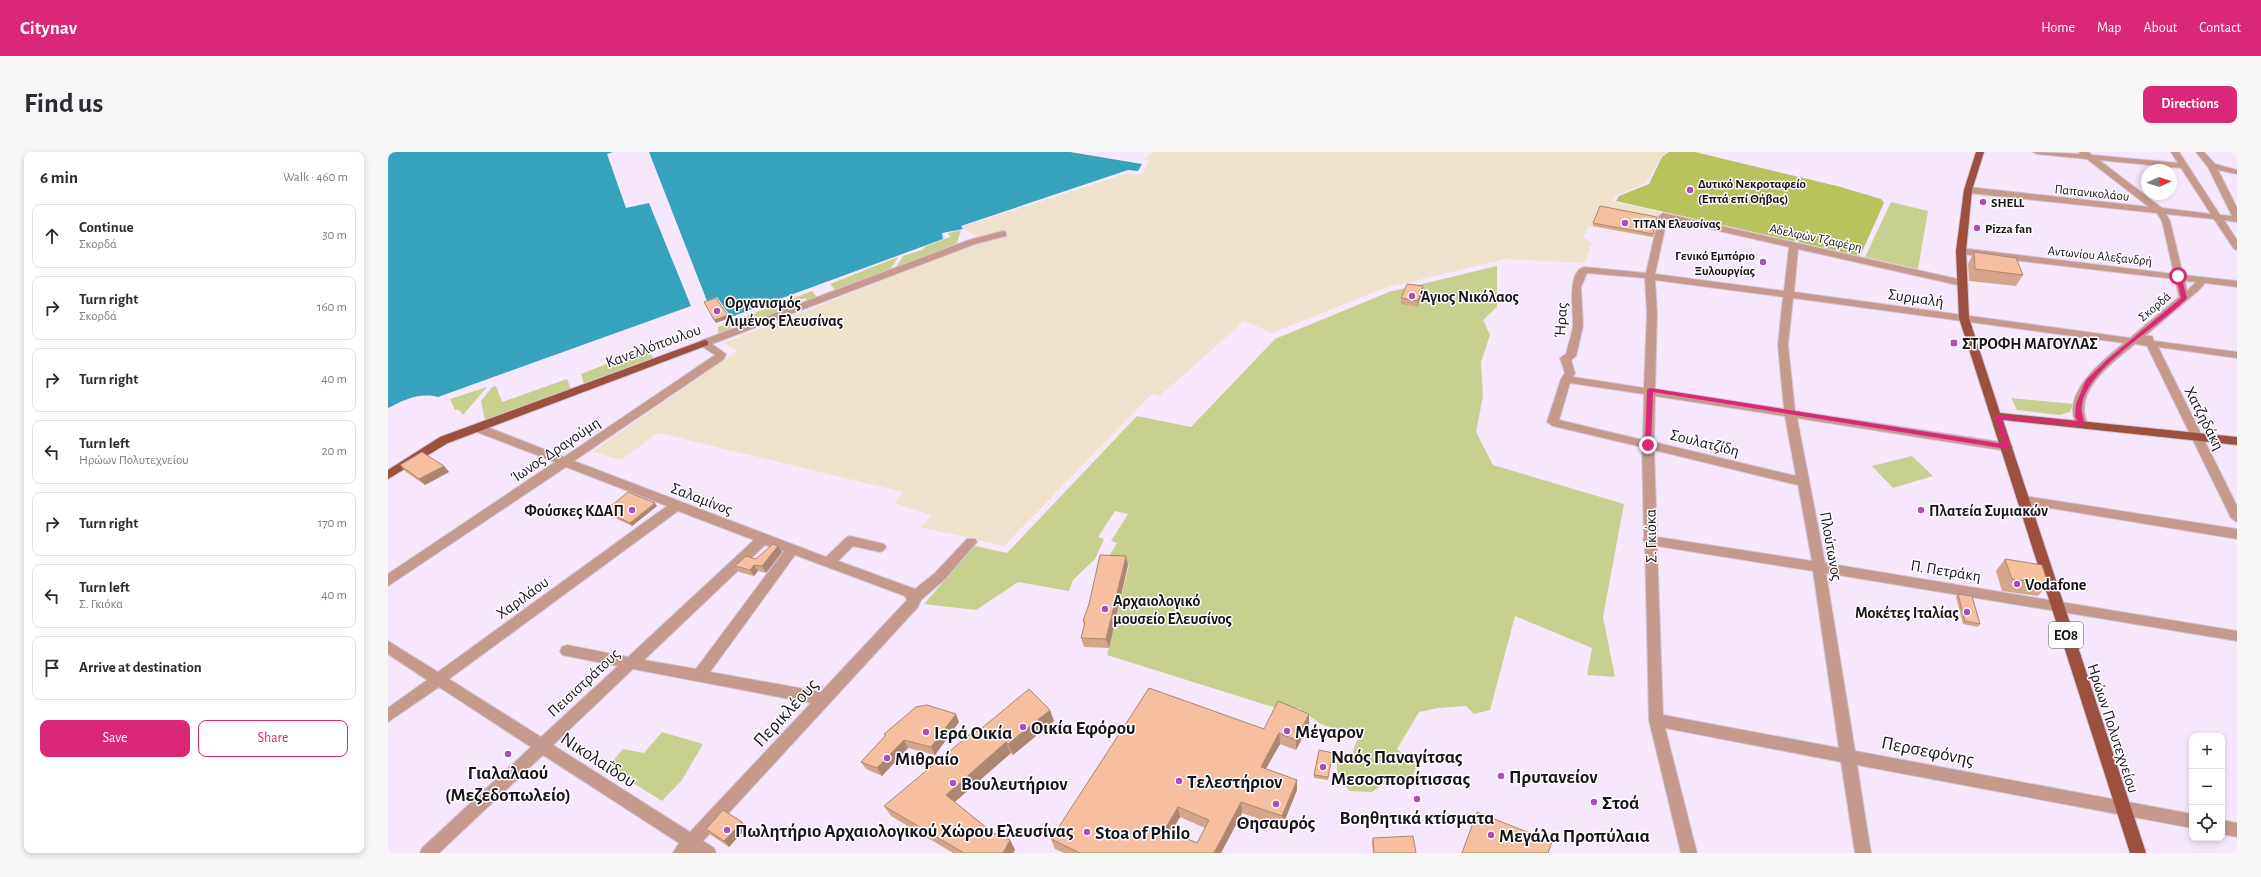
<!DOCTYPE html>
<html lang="en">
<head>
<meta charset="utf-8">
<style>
  :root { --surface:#fff; --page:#f7f7f7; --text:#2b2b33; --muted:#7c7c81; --line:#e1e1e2; --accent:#db2777 }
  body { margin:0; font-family:"Alegreya Sans",sans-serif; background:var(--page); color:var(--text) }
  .controls { position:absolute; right:12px; bottom:12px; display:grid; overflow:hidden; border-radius:8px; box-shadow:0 2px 6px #0003 }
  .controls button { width:36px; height:36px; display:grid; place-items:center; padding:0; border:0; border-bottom:1px solid var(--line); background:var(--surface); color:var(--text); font:20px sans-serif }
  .compass { position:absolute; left:1753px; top:12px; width:36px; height:36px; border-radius:50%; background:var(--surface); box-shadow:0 2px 6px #0003; rotate:87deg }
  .stop { position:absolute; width:12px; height:12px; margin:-9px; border:3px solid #db2777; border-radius:50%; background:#fff }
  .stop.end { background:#db2777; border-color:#fff; box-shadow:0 1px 4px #0008 }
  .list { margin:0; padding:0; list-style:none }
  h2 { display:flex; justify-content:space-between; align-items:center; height:52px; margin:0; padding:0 16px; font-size:17px }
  h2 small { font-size:13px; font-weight:400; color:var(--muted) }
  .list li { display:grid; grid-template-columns:26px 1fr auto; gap:12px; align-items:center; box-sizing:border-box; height:64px; margin:0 8px 8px; padding:0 8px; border:1px solid var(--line); border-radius:8px }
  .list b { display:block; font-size:15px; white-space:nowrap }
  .list p { margin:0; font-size:13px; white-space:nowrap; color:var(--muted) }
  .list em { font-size:13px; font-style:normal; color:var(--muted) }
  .actions { display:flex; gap:8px; padding:12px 16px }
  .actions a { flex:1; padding:9px 0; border:1px solid var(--accent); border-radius:8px; text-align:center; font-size:14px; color:var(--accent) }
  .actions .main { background:var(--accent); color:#fff }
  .icon { flex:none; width:22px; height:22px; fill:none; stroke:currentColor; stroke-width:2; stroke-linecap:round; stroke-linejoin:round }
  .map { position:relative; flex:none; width:1849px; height:701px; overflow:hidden; border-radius:8px }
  header { display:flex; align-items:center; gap:24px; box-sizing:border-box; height:56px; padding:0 20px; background:var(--accent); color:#fff }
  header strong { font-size:19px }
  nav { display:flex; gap:22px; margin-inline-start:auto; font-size:14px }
  .intro { display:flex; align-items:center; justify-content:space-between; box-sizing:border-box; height:96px; padding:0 24px }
  h1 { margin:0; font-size:28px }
  .button { padding:10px 18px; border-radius:8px; background:var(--accent); color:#fff; font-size:14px; font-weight:700 }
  main { display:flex; gap:24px; padding:0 24px }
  aside { flex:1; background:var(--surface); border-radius:8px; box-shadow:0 2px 6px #0003 }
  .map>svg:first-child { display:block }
  .industrial { fill:#eee2cd }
  .green { fill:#c7d08f }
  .forest { fill:#b8c35e }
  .water { fill:#37a2bb }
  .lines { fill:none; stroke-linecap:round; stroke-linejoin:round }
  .minor-casing { stroke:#d3c5d9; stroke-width:2 }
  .major-casing { stroke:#d3c5d9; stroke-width:2 }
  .minor { fill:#c6998d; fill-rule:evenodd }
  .major { fill:#9d503d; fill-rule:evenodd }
  .wall { fill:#d4a58a; fill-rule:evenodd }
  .shaded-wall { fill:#ac8670 }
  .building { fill:#f6c0a0; stroke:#ac8670; fill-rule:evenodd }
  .route { fill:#db2777 }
  .poi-dot { fill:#ae4db6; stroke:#fff; stroke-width:1.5 }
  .labels { text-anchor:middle; stroke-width:3; stroke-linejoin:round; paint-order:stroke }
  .far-poi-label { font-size:13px; font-weight:bold; fill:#18131a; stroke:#fff; text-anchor:start }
  .far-street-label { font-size:13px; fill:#18131a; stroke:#fff }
  .shield { fill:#fff; stroke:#5d5a5f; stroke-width:1 }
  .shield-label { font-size:15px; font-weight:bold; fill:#18131a }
  .poi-label { font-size:16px; font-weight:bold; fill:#18131a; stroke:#fff; text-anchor:start }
  .street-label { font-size:16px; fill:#18131a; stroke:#fff }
  .near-street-label { font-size:19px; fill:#18131a; stroke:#fff }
  .near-poi-label { font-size:19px; font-weight:bold; fill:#18131a; stroke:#fff; text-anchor:start }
</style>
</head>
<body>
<header>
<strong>Citynav</strong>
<nav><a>Home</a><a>Map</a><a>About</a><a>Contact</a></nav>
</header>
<div class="intro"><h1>Find us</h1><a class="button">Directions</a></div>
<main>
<aside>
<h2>6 min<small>Walk · 460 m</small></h2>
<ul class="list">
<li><svg class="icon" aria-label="ahead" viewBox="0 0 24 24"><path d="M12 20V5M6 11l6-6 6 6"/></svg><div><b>Continue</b><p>Σκορδά</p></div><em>30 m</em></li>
<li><svg class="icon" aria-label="right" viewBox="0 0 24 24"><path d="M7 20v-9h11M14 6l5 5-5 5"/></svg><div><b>Turn right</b><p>Σκορδά</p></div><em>160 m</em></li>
<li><svg class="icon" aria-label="right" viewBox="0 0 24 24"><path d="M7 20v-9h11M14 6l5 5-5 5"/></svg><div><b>Turn right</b></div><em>40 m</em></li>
<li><svg class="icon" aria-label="left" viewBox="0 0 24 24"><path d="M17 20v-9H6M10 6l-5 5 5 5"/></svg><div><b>Turn left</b><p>Ηρώων Πολυτεχνείου</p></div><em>20 m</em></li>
<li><svg class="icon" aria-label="right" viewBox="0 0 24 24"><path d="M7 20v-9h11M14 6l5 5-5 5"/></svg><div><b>Turn right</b></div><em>170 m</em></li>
<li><svg class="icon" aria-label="left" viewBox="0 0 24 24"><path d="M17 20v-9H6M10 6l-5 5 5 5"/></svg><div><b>Turn left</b><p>Σ. Γκιόκα</p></div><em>40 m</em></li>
<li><svg class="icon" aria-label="arrive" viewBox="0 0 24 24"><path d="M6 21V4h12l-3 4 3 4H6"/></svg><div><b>Arrive at destination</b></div></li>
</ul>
<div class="actions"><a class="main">Save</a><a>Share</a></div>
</aside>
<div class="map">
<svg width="1849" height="701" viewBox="0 0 1849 701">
  <rect width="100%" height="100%" fill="#f7e7fd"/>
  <polygon class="industrial" points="765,0 1280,0 1273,5 1258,31 1229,43 1224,49 1272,60 1266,86 1200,74 1195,85 1204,91 1197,111 1117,107 997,136 884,181 856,169 772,244 764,242 616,394 532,375 544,363 506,351 515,340 270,281 233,308 204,300 349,199 336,191 595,89 574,75 737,22 753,23 761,9 755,8"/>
  <g class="green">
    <polygon points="1503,50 1540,59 1530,117 1477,105"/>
    <polygon points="573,78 569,91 564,95 507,117 515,104 534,98 538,94 562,85 560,81"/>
    <polygon points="510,105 502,118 448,139 442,132"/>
    <polygon points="1109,114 1109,155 1095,168 1102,183 1093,210 1095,244 1088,280 1105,313 1236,352 1215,465 1227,525 1199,523 1204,496 1127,464 1102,558 1086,562 1078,554 1050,556 1031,560 1009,597 1030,612 1021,632 1003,627 984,640 961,639 949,620 949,606 962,607 970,586 931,571 911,556 888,556 719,503 741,413 717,411 729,391 723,389 740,362 727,359 710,385 716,387 707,407 685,428 681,439 630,430 588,458 536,452 587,394 619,401 749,264 803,275 887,187 1001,140"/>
    <polygon points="424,139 429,145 419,149 417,146 407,150 408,152 398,158 330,184 330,175"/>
    <polygon points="259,196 265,206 196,232 193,222"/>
    <polygon points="179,227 183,237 97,268 93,249 104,235 108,234 114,250"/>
    <polygon points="99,235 75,263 71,258 67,258 62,247"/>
    <polygon points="1623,246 1685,252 1682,260 1671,263 1629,258"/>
    <polygon points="1524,304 1545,324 1505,336 1484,314"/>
    <polygon points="274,580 315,592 294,628 274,649 220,615 235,597 256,601"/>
  </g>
  <polygon class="forest" points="1281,0 1307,0 1453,35 1493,47 1496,51 1472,104 1228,49 1231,44 1261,32 1274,5"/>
  <g class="water">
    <path d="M 0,0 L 225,0 L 219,2 L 238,56 L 261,51 L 303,154 L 50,245 C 31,240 16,248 0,256 Z"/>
    <polygon points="261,0 682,0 754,12 750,19 740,18 573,74 575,77 554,81 555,87 343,165 329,145 319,149"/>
  </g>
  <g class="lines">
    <defs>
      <g id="minor">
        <path d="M 1645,0 L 1692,2 L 1691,0 L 1700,0 L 1704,3 L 1790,11 L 1783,0 L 1791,0 L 1832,63 L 1844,64 L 1820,15 L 1808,0 L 1816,0 L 1827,12 L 1849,18 L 1849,22 L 1830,18 L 1849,56 L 1849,70 L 1836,68 L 1849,88 L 1849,98 L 1846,97 L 1826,67 L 1778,62 L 1782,69 L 1795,123 L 1849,129 L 1849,135 L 1817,131 L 1811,138 L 1757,184 L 1764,184 L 1766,189 L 1849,200 L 1849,206 L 1770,195 L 1849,354 L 1849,370 L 1843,366 L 1759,194 L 1747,192 C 1725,210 1683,240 1700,272 L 1694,276 L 1690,275 C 1670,243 1714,209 1736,191 L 1405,146 L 1400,193 L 1407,259 L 1619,291 L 1625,295 L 1619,299 L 1409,266 L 1437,411 L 1849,479 L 1849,489 L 1438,421 L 1467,599 L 1804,662 L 1804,676 L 1469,613 L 1483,701 L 1467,701 L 1453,610 L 1277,576 L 1309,701 L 1293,701 L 1261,568 L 1257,391 L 1255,388 L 1256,385 L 1254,295 L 1165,274 L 1159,270 L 1173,227 L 1177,221 L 1172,206 L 1178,202 C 1180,193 1184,183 1185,174 C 1186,161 1178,120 1196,115 L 1258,121 L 1271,64 L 1275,61 L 1574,128 L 1579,131 L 1574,134 L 1410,97 L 1406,140 L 1742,186 L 1791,145 L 1787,127 L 1573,102 L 1568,99 L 1573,96 L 1786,122 L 1774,69 L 1769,61 L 1580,41 L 1576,38 L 1580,35 L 1761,55 L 1699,7 L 1649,2 ZM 1711,8 L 1793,16 L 1823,62 L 1774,56 ZM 1279,67 L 1401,95 L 1396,139 L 1267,122 ZM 1199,121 L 1257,126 L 1259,161 L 1256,236 L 1185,225 L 1187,221 L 1183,208 L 1188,204 L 1195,174 L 1193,135 ZM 1267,128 L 1395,145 L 1390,193 L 1396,257 L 1267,237 L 1269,161 ZM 1797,129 L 1808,130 L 1799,139 ZM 1182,231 L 1256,242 L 1255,288 L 1171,268 ZM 1267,244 L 1397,264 L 1408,324 L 1266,290 ZM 1266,298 L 1410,333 L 1424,409 L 1269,385 ZM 1269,394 L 1425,419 L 1451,596 L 1275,563 Z"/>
        <path d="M 615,79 L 618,80 L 618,84 L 587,92 L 324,192 L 338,202 L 336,207 L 186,309 L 438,405 L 458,386 L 462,384 L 496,392 L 498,395 L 496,398 L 492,400 L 465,394 L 450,409 L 527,437 L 547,421 L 579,387 L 587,387 L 589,390 L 557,427 L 533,448 L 530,455 L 315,689 L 326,696 L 328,701 L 285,701 L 291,691 L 155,603 L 51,701 L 32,701 L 34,696 L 143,595 L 51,535 L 0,570 L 0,556 L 39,528 L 0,502 L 0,489 L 50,520 L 279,354 L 178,315 L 0,434 L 0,422 L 167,310 L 86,279 L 84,276 L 86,273 L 94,273 L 176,305 L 327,203 L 312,193 L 312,189 L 581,88 ZM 290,359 L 366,388 L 240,505 L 179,493 L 174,495 L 172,499 L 174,503 L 230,514 L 153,585 L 61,527 ZM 377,393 L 396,399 L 308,517 L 256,508 ZM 407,403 L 517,444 L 519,448 L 433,540 L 322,520 ZM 245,517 L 423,551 L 302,680 L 165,593 Z"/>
        <polygon points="1636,344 1849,377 1849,387 1632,351 1630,348"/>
        <polygon points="1834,668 1849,671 1849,685 1834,682"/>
      </g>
      <g id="major">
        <polygon points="1588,0 1596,0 1584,38 1578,99 1581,166 1612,261 1849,285 1849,293 1615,268 1758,701 1742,701 1571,166 1568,99 1576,38"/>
        <polygon points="316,188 320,189 320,193 60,291 0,327 0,318 52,285"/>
      </g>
    </defs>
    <use href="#minor" class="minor-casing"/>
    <use href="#major" class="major-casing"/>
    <use href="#minor" class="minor"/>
    <use href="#major" class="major"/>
  </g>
  <g class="wall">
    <polygon points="1269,65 1265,85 1205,74 1205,71"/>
    <polygon points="1586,100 1635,123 1628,134 1581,129 1580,112"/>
    <polygon points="1035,134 1035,140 1029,155 1013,152 1013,146"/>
    <polygon points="12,313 56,314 61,320 37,333 18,320"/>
    <polygon points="269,354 244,374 219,362 217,359"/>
    <polygon points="390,394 394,400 378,421 370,419 366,424 351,420 347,414 368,407"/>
    <polygon points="1617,407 1660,432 1650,444 1614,439 1608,419"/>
    <polygon points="740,413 721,496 696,495 693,486 696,474 695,469"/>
    <polygon points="1570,442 1592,472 1590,475 1575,472 1568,445"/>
    <path d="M 921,562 L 921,573 L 908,598 L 892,592 L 878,617 L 909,628 L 909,638 L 894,675 L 854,661 L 833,701 L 676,701 L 667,697 L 663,687 L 876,577 ZM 792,665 L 817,676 L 809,691 L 783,680 Z"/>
    <polygon points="666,569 625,603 623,601 567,650 605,681 622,688 627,698 625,701 565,701 503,664 496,654 589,580"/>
    <polygon points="571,570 547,603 520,596 494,624 478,617 473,610 497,584 496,582"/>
    <polygon points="945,601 940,628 926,626 926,623"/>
    <polygon points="354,670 359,675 341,695 323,683 318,677"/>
    <polygon points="985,686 1028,701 985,701 984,691"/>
  </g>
  <g class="shaded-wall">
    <polygon points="1035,134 1035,140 1029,155 1030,149"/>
    <polygon points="340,163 342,166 328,171 326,168"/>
    <polygon points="56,314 61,320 37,333 31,327"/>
    <polygon points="267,351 269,354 244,374 242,371"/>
    <polygon points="390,394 394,400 378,421 374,414"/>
    <polygon points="738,404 740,413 721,496 718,487"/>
    <polygon points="366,413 370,419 366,424 362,418"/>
    <polygon points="662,558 666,569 625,603 620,592"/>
    <polygon points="568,562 571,570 547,603 543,595"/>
    <polygon points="921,562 921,573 908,598 908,588"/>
    <polygon points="891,581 892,592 873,625 873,615"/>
    <polygon points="516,588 520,596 494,624 489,616"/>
    <polygon points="618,590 623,601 563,653 558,643"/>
    <polygon points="909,628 909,638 894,675 894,664"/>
    <polygon points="853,650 854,661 833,701 826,701"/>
    <polygon points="790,655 792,665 779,687 777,677"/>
    <polygon points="354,670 359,675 341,695 336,689"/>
    <polygon points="622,688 627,698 625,701 615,701"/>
  </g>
  <g class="building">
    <polygon points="1212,54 1269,65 1265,82 1205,71"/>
    <polygon points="1586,100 1628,106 1635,123 1587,117"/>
    <polygon points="1019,132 1035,134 1030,149 1013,146"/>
    <polygon points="328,146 340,163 326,168 316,150"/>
    <polygon points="34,300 56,314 31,327 12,313"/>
    <polygon points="240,340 267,351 242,371 217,359"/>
    <polygon points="385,392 390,394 374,414 366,413 362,418 347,414 358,404 368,407"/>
    <polygon points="712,403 738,404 718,487 693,486 697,470 695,469 701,452"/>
    <polygon points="1617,407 1654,413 1660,432 1624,427"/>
    <polygon points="1570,442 1584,444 1592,472 1577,469"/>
    <path d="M 761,536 L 876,577 L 890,549 L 921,562 L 908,588 L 891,581 L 873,615 L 909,628 L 894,664 L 853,650 L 826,701 L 692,701 L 663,687 ZM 790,655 L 821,668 L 809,691 L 777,677 Z"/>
    <polygon points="641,537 662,558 620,592 618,590 558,643 605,681 622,688 615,701 576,701 496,654 587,578 589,580"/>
    <polygon points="539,553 568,562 543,595 516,588 489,616 473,610 498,583 496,582 528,555"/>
    <polygon points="931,598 945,601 940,625 926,623"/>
    <polygon points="335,658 354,670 336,689 318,677"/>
    <polygon points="1089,660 1164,690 1160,701 1074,701"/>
    <polygon points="1025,684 1028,701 986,701 985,686"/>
  </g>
  <path class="route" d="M 1790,123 L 1793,124 L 1799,146 C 1772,175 1700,214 1694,253 C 1692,261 1697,267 1696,274 L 1613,267 L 1622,295 L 1619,297 L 1265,240 L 1263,293 L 1260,295 L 1257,293 L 1259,238 L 1262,236 L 1615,292 L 1607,263 L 1690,270 L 1687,264 L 1688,252 L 1698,228 L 1721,206 L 1793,146 L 1788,124 Z"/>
  <g class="poi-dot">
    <circle cx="1302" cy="38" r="4"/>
    <circle cx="1595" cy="50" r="4"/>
    <circle cx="1237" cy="71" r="4"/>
    <circle cx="1589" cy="76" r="4"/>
    <circle cx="1375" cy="110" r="4"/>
    <circle cx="1024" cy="144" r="4"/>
    <circle cx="329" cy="159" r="4"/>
    <rect x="1562" y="187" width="8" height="8" rx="2"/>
    <circle cx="244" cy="358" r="4"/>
    <circle cx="1533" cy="358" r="4"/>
    <circle cx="1629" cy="432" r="4"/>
    <circle cx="717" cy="457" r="4"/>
    <circle cx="1579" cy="460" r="4"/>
    <circle cx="635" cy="575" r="4"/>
    <circle cx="899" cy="579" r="4"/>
    <circle cx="538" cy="580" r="4"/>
    <circle cx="120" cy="602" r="4"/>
    <circle cx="499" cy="606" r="4"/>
    <circle cx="935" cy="615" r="4"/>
    <circle cx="1113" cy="624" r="4"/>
    <circle cx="791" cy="629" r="4"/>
    <circle cx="565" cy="631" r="4"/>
    <circle cx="1029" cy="647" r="4"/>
    <circle cx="1206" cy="650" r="4"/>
    <circle cx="888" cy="652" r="4"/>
    <circle cx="339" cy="678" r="4"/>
    <circle cx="699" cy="680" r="4"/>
    <circle cx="1103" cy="683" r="4"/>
  </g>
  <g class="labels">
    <g class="far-poi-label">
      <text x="1310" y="36">Δυτικό Νεκροταφείο<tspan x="1310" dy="15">(Επτά επί Θήβας)</tspan></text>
      <text x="1603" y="55">SHELL</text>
      <text x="1245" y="76">TITAN Ελευσίνας</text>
      <text x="1597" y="81">Pizza fan</text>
      <text x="1367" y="108" text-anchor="end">Γενικό Εμπόριο<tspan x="1367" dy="15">Ξυλουργίας</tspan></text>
    </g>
    <g class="far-street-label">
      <text transform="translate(1704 40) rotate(6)" y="5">Παπανικολάου</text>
      <text transform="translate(1428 85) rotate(12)" y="5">Αδελφών Τζαφέρη</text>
      <text transform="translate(1712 103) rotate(6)" y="5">Αντωνίου Αλεξανδρή</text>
      <text transform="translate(1766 154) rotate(-40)" y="5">Σκορδά</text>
    </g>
    <rect class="shield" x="1661" y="470" width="34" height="26" rx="3"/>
    <g class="shield-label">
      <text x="1678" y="488">ΕΟ8</text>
    </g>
    <g class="poi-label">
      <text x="1032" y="150">Άγιος Νικόλαος</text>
      <text x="337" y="156">Οργανισμός<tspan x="337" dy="18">Λιμένος Ελευσίνας</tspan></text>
      <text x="1574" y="197">ΣΤΡΟΦΗ ΜΑΓΟΥΛΑΣ</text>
      <text x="236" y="364" text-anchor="end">Φούσκες ΚΔΑΠ</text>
      <text x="1541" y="364">Πλατεία Συμιακών</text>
      <text x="1637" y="438">Vodafone</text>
      <text x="725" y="454">Αρχαιολογικό<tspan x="725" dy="18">μουσείο Ελευσίνος</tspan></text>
      <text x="1571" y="466" text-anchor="end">Μοκέτες Ιταλίας</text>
    </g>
    <g class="street-label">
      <text transform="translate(1528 145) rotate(8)" y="6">Συρμαλή</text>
      <text transform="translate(1172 168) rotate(-86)" y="6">Ήρας</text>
      <text transform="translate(265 193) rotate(-20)" y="6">Κανελλόπουλου</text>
      <text transform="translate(1817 266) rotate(63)" y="6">Χατζηδάκη</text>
      <text transform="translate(1317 290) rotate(14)" y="6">Σουλατζίδη</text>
      <text transform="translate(167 297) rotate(-34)" y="6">Ίωνος Δραγούμη</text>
      <text transform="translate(314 346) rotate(21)" y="6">Σαλαμίνος</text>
      <text transform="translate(1262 384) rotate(-91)" y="6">Σ. Γκιόκα</text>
      <text transform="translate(1444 394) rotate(80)" y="6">Πλούτωνος</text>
      <text transform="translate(1558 418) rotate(9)" y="6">Π. Πετράκη</text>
      <text transform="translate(134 445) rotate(-36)" y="6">Χαριλάου</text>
      <text transform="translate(195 530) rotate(-43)" y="6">Πεισιστράτους</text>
      <text transform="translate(1726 576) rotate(72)" y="6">Ηρώων Πολυτεχνείου</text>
    </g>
    <g class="near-street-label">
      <text transform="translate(397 560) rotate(-47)" y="7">Περικλέους</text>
      <text transform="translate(1540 598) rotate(11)" y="7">Περσεφόνης</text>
      <text transform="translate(211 607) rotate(33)" y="7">Νικολαΐδου</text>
    </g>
    <g class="near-poi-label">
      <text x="643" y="582">Οικία Εφόρου</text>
      <text x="907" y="586">Μέγαρον</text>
      <text x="546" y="587">Ιερά Οικία</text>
      <text x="943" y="611">Ναός Παναγίτσας<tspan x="943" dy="22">Μεσοσπορίτισσας</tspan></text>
      <text x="507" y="613">Μιθραίο</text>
      <text x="120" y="627" text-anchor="middle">Γιαλαλαού<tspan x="120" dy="22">(Μεζεδοπωλείο)</tspan></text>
      <text x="1121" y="631">Πρυτανείον</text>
      <text x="799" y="636">Τελεστήριον</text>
      <text x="573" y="638">Βουλευτήριον</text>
      <text x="1214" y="657">Στοά</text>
      <text x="1029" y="672" text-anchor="middle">Βοηθητικά κτίσματα</text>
      <text x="888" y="677" text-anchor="middle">Θησαυρός</text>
      <text x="347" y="685">Πωλητήριο Αρχαιολογικού Χώρου Ελευσίνας</text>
      <text x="707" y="687">Stoa of Philo</text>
      <text x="1111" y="690">Μεγάλα Προπύλαια</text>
    </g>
  </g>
</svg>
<div class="controls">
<button>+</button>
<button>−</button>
<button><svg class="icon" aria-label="locate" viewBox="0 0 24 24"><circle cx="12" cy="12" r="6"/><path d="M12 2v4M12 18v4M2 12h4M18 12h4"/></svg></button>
</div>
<svg class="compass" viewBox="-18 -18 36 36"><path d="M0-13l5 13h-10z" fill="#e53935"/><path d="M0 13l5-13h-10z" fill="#7c7c81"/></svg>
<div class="stop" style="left:1790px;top:124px"></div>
<div class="stop end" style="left:1260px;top:293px"></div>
</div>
</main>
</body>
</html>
